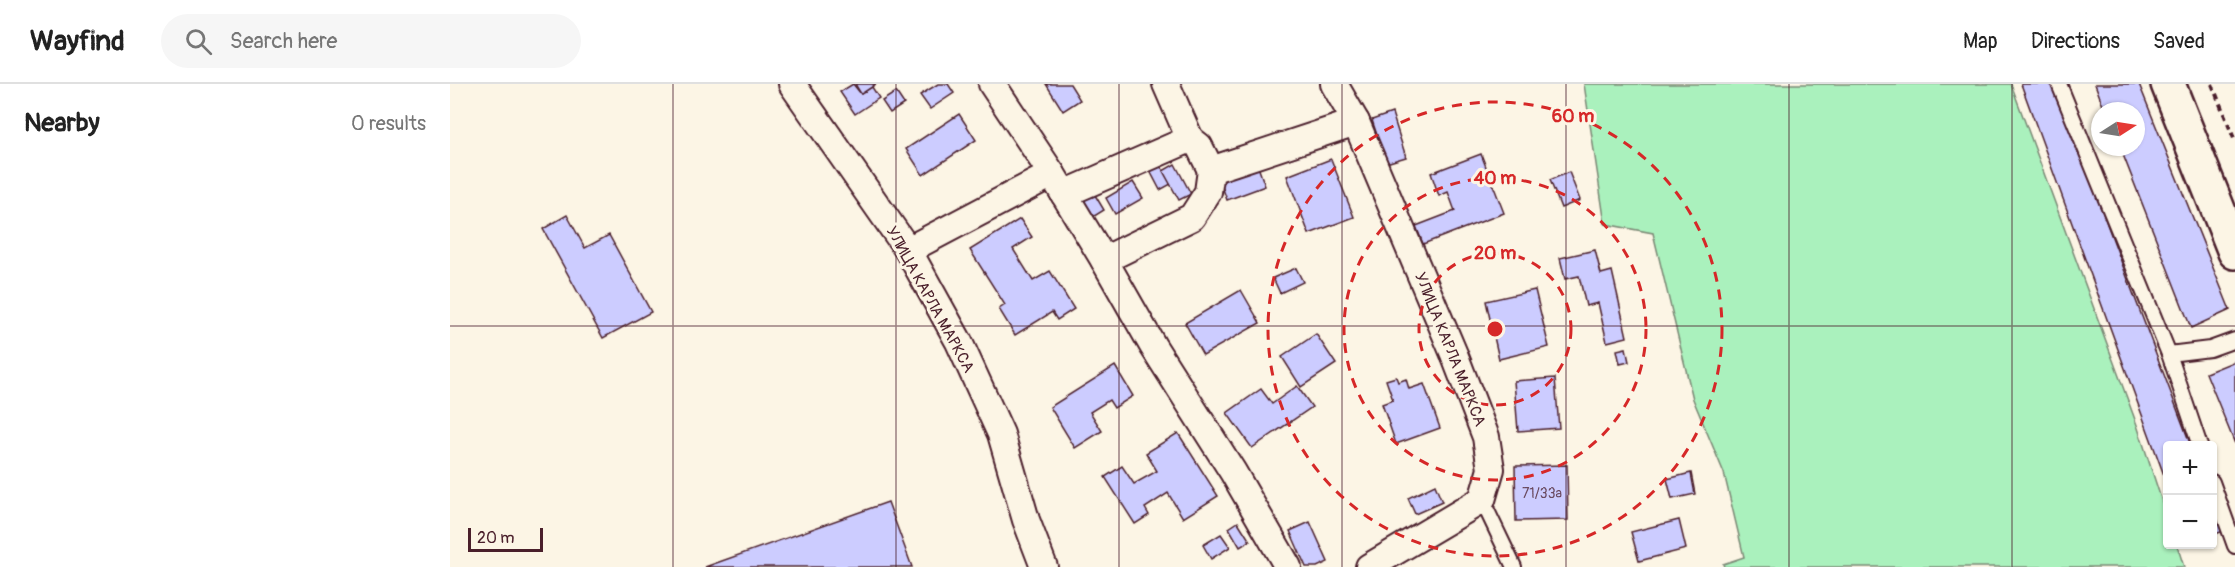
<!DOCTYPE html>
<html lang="en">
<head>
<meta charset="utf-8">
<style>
  :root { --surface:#fff; --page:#f6f6f6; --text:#222; --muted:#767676; --line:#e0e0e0 }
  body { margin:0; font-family:Pangolin,sans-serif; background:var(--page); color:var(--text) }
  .controls { position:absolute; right:18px; bottom:18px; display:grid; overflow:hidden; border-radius:6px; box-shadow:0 2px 4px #0004 }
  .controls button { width:54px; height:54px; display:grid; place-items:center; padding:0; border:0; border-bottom:2px solid var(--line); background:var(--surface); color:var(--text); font:30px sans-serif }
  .compass { position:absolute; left:1641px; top:18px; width:54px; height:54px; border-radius:50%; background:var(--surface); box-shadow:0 2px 4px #0004; rotate:78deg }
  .scale { position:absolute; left:18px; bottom:15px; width:75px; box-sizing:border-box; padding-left:6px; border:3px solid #4a1f2b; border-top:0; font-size:16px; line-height:21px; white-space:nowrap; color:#4a1f2b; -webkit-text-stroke:4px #fcf5e5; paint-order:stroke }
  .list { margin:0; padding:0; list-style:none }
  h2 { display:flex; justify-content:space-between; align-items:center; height:78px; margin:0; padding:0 24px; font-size:26px }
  h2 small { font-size:20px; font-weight:400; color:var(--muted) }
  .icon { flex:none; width:33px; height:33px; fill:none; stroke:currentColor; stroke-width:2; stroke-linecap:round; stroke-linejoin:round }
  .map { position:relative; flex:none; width:1785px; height:483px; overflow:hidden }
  header { display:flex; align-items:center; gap:36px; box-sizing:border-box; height:84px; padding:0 30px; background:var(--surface); border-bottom:2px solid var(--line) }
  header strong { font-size:28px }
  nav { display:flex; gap:33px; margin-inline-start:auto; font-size:21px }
  .search { width:420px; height:54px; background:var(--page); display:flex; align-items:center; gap:15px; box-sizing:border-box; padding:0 21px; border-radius:33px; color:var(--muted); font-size:22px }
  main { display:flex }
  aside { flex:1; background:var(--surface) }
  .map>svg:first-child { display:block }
  .green { fill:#aaf1bd; stroke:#7a8874; stroke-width:1.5 }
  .building { fill:#ccf; stroke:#4a1f2b; stroke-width:1.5 }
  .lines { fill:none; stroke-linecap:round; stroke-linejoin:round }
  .service-casing { stroke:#4a1f2b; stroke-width:18 }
  .minor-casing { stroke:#4a1f2b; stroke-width:30 }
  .tertiary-casing { stroke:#4a1f2b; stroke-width:38 }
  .path { stroke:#4a1f2b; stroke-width:4; stroke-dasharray:6 4.5; stroke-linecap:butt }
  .service { stroke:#fcf5e5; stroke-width:14 }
  .minor { stroke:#fcf5e5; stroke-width:26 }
  .tertiary { stroke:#fcf5e5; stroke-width:33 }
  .grid { fill:none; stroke:#4a1f2b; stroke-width:1.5; stroke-opacity:0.55 }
  .ring { fill:none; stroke:#d62828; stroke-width:3; stroke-dasharray:10 8 }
  .labels { text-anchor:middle; stroke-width:6; stroke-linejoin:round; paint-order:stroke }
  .number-label { font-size:14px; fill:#6a4a60 }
  .street-label { font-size:16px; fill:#4a1f2b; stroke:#fcf5e5 }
  .centre { fill:#d62828; stroke:#fcf5e5; stroke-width:3 }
  .ring-label { font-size:18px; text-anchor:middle; font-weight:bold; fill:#d62828; stroke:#fcf5e5; stroke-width:6; stroke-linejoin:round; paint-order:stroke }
</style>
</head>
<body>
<header>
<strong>Wayfind</strong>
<div class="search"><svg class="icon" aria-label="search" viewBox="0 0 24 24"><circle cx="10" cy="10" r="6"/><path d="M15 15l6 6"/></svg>Search here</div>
<nav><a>Map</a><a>Directions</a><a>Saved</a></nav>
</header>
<main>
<aside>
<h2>Nearby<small>0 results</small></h2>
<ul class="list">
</ul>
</aside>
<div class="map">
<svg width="1785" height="483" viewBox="0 0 1785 483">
  <rect width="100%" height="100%" fill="#fcf5e5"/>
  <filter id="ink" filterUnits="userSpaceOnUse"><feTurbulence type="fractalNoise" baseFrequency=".0167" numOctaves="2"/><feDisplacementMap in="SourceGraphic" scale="12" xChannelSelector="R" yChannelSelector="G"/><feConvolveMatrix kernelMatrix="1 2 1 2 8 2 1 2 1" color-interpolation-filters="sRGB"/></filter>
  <g filter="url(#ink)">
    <polygon class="green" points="1134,0 1561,0 1687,341 1717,433 1718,460 1727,461 1734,483 1274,483 1273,480 1294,473 1274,389 1243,315 1203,149 1155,140"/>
    <g class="building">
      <polygon points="403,0 411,10 422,3 429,14 405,30 390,8"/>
      <polygon points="405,0 426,0 411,10"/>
      <polygon points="488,0 498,0 504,9 480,25 470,11"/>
      <polygon points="596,0 620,0 630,16 613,27"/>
      <polygon points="1571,0 1604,0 1741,362 1718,362 1718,402"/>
      <polygon points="1645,0 1689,0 1780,226 1741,244 1670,63 1686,63 1686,27 1655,27"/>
      <polygon points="446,8 454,20 440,29 432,17"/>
      <polygon points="942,29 956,73 936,79 922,36"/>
      <polygon points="509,30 526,56 473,91 456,65"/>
      <polygon points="1031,70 1054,129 973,160 966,142 1005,127 998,108 989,112 981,89"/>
      <polygon points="881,75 904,133 859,150 837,92"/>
      <polygon points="708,77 721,100 710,106 698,83"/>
      <polygon points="806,77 815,102 777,116 768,91"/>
      <polygon points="725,80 741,110 729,116 713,87"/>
      <polygon points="1119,88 1130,116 1111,124 1100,96"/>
      <polygon points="683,98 693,114 665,130 656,114"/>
      <polygon points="642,106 654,126 638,136 626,116"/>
      <polygon points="117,131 135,164 159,151 201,228 153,254 93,145"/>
      <polygon points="570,135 582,153 563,165 583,197 600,187 624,225 607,236 602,228 565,251 549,225 555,221 520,166"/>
      <polygon points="1145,166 1151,190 1162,187 1177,253 1157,258 1148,219 1136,222 1129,192 1115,195 1110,174"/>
      <polygon points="846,184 853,198 830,209 823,194"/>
      <polygon points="791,206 810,239 753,271 735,239"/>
      <polygon points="1085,206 1099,263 1049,275 1036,217"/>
      <polygon points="866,250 886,280 851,303 832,273"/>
      <polygon points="1176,264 1179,278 1170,280 1167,266"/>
      <polygon points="1785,277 1785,360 1756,289"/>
      <polygon points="665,282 683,312 664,324 659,316 640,328 652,347 625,364 600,323"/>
      <polygon points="946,293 948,298 956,295 959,305 974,300 990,344 946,360 932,320 943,316 936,296"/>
      <polygon points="1105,294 1109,344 1068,347 1064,297"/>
      <polygon points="847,302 862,323 802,364 777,329 811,305 822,320"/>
      <polygon points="728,349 768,412 733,434 718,409 695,424 699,431 685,440 655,393 672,382 684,400 707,387 696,369"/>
      <polygon points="1117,381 1118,436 1066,437 1065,382"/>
      <polygon points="1241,389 1245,410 1222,415 1217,395"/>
      <polygon points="985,401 992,418 965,430 958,414"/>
      <polygon points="1762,417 1774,447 1762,451"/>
      <polygon points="438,418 462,483 255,483"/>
      <polygon points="1229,436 1236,465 1189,477 1181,448"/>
      <polygon points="788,438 800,457 790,463 779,444"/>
      <polygon points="860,438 878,478 867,483 856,483 840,447"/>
      <polygon points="771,450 780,463 761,475 753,461"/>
    </g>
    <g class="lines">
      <defs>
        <g id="service">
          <polyline points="1609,0 1719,270 1750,362"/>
          <polyline points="1719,270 1760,265 1785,256"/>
          <polyline points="1762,398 1785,462"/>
          <polyline points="1032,416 1064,483"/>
        </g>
        <g id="minor">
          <polyline points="342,0 458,166 509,258 551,350 576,436 594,483"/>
          <polyline points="542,0 602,90 654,176 703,262 783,388 838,483"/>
          <polyline points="716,0 740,55"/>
          <polyline points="884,0 906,38 1004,270 1036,353 1041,385 1032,416 919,483"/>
          <polyline points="614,110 740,55 749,62 761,86 906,38"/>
          <polyline points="458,166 602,90"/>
          <polyline points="654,176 742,133 758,108 761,86"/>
        </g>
        <polyline id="tertiary" points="1718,0 1785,168"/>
      </defs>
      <use href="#service" class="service-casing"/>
      <use href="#minor" class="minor-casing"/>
      <use href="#tertiary" class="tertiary-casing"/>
      <polyline class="path" points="1762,0 1785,57"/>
      <use href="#service" class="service"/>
      <use href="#minor" class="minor"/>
      <use href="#tertiary" class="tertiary"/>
    </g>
  </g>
  <path class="grid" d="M 223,0 L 223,483M 446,0 L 446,483M 669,0 L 669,483M 892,0 L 892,483M 1116,0 L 1116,483M 1339,0 L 1339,483M 1562,0 L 1562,483M 0,242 L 1785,242"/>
  <g class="ring">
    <circle cx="1045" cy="245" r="76"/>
    <circle cx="1045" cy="245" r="151"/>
    <circle cx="1045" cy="245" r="227"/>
  </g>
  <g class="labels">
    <g class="number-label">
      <text x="1092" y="414">71/33а</text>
    </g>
    <g class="street-label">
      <text transform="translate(481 215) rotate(61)" y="6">УЛИЦА КАРЛА МАРКСА</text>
      <text transform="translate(1001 265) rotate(68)" y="6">УЛИЦА КАРЛА МАРКСА</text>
    </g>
  </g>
  <circle cx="1045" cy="245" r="9" class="centre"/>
  <g class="ring-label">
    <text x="1123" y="38">60 m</text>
    <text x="1045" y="100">40 m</text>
    <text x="1045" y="175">20 m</text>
  </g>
</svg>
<div class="controls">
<button>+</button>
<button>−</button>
</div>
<svg class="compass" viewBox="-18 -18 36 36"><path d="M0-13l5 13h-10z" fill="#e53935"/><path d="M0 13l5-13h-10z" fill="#767676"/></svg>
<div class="scale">20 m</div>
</div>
</main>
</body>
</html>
